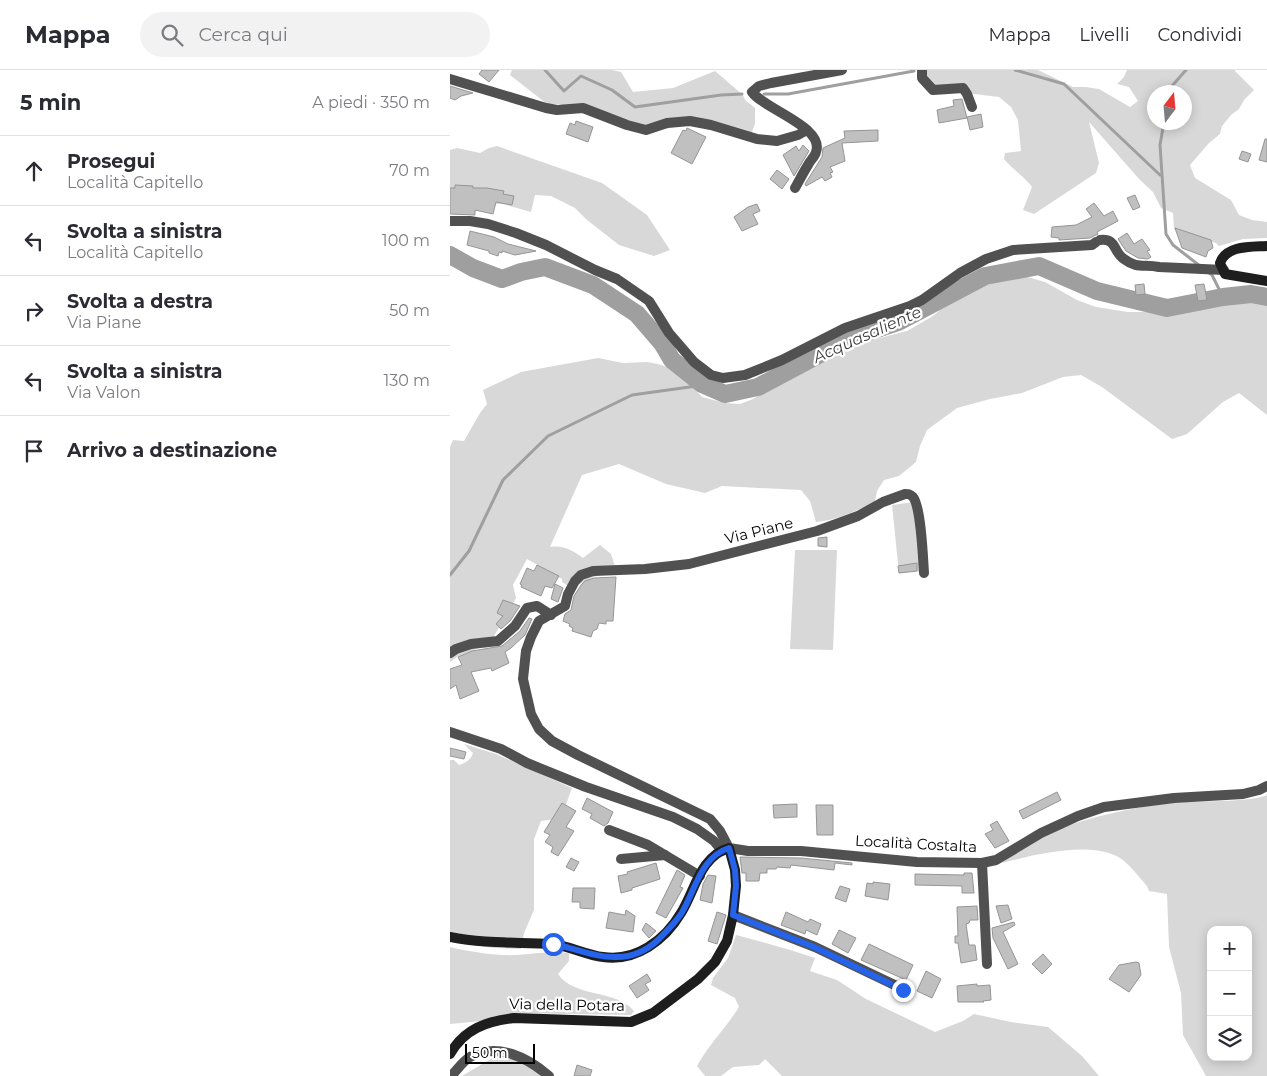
<!DOCTYPE html>
<html lang="it">
<head>
<meta charset="utf-8">
<style>
  :root { --surface:#fff; --page:#f2f2f3; --text:#2b2b33; --muted:#7c7c81; --line:#e1e1e2 }
  body { margin:0; font-family:Montserrat,sans-serif; background:var(--page); color:var(--text) }
  .controls { position:absolute; right:15px; bottom:15px; display:grid; overflow:hidden; border-radius:10px; box-shadow:0 2px 12px #0003 }
  .controls button { width:45px; height:45px; display:grid; place-items:center; padding:0; border:0; border-bottom:1px solid var(--line); background:var(--surface); color:var(--text); font:25px sans-serif }
  .compass { position:absolute; left:697px; top:15px; width:45px; height:45px; border-radius:50%; background:var(--surface); box-shadow:0 2px 12px #0003; rotate:16deg }
  .scale { position:absolute; left:15px; bottom:12px; width:70px; box-sizing:border-box; padding-left:5px; border:2px solid #000; border-top:0; font-size:14px; line-height:18px; white-space:nowrap; color:#000; -webkit-text-stroke:4px #fff; paint-order:stroke }
  .stop { position:absolute; width:15px; height:15px; margin:-11px; border:4px solid #2563eb; border-radius:50%; background:#fff }
  .stop.end { background:#2563eb; border-color:#fff; box-shadow:0 1px 5px #0008 }
  .list { margin:0; padding:0; list-style:none }
  h2 { display:flex; justify-content:space-between; align-items:center; height:65px; margin:0; padding:0 20px; font-size:21px }
  h2 small { font-size:16px; font-weight:400; color:var(--muted) }
  .list li { display:grid; grid-template-columns:32px 1fr auto; gap:15px; align-items:center; box-sizing:border-box; height:70px; padding:0 20px; border-top:1px solid var(--line) }
  .list b { display:block; font-size:19px; white-space:nowrap }
  .list p { margin:0; font-size:16px; white-space:nowrap; color:var(--muted) }
  .list em { font-size:16px; font-style:normal; color:var(--muted) }
  .icon { flex:none; width:28px; height:28px; fill:none; stroke:currentColor; stroke-width:2; stroke-linecap:round; stroke-linejoin:round }
  .map { position:relative; flex:none; width:817px; height:1006px; overflow:hidden }
  header { display:flex; align-items:center; gap:30px; box-sizing:border-box; height:70px; padding:0 25px; background:var(--surface); border-bottom:1px solid var(--line) }
  header strong { font-size:24px }
  nav { display:flex; gap:28px; margin-inline-start:auto; font-size:18px }
  .search { width:350px; height:45px; background:var(--page); display:flex; align-items:center; gap:12px; box-sizing:border-box; padding:0 18px; border-radius:28px; color:var(--muted); font-size:19px }
  main { display:flex }
  aside { flex:1; background:var(--surface) }
  .map>svg:first-child { display:block }
  .green { fill:#d8d8d8; fill-rule:evenodd }
  .lines { fill:none; stroke-linecap:round; stroke-linejoin:round }
  .stream { stroke:#9f9f9f; stroke-width:3 }
  .river { stroke:#9f9f9f; stroke-width:18 }
  .building { fill:#c0c0c0; stroke:#959595 }
  .street { stroke:#515151; stroke-width:10 }
  .secondary { stroke:#1e1e1e; stroke-width:10 }
  .route { stroke:#2563eb; stroke-width:6 }
  .labels { text-anchor:middle; stroke-width:4.5; stroke-linejoin:round; paint-order:stroke }
  .street-label { font-size:15px; fill:#000; stroke:#fff }
  .water-label { font-size:16px; font-style:italic; fill:#404040; stroke:#fff }
</style>
</head>
<body>
<header>
<strong>Mappa</strong>
<div class="search"><svg class="icon" aria-label="search" viewBox="0 0 24 24"><circle cx="10" cy="10" r="6"/><path d="M15 15l6 6"/></svg>Cerca qui</div>
<nav><a>Mappa</a><a>Livelli</a><a>Condividi</a></nav>
</header>
<main>
<aside>
<h2>5 min<small>A piedi · 350 m</small></h2>
<ul class="list">
<li><svg class="icon" aria-label="ahead" viewBox="0 0 24 24"><path d="M12 20V5M6 11l6-6 6 6"/></svg><div><b>Prosegui</b><p>Località Capitello</p></div><em>70 m</em></li>
<li><svg class="icon" aria-label="left" viewBox="0 0 24 24"><path d="M17 20v-9H6M10 6l-5 5 5 5"/></svg><div><b>Svolta a sinistra</b><p>Località Capitello</p></div><em>100 m</em></li>
<li><svg class="icon" aria-label="right" viewBox="0 0 24 24"><path d="M7 20v-9h11M14 6l5 5-5 5"/></svg><div><b>Svolta a destra</b><p>Via Piane</p></div><em>50 m</em></li>
<li><svg class="icon" aria-label="left" viewBox="0 0 24 24"><path d="M17 20v-9H6M10 6l-5 5 5 5"/></svg><div><b>Svolta a sinistra</b><p>Via Valon</p></div><em>130 m</em></li>
<li><svg class="icon" aria-label="arrive" viewBox="0 0 24 24"><path d="M6 21V4h12l-3 4 3 4H6"/></svg><div><b>Arrivo a destinazione</b></div></li>
</ul>
</aside>
<div class="map">
<svg width="817" height="1006" viewBox="0 0 817 1006">
  <rect width="100%" height="100%" fill="#fff"/>
  <g class="green">
    <polygon points="62,0 162,0 171,2 183,22 223,18 265,1 293,25 295,30 305,38 305,54 299,69 240,54 199,62 109,34 97,34 60,5"/>
    <path d="M 476,0 L 588,0 L 623,17 L 636,17 L 649,19 L 680,37 L 688,31 L 679,17 L 667,14 L 674,7 L 677,0 L 784,0 L 804,20 L 794,30 L 789,39 L 781,45 L 772,56 L 770,64 L 759,73 L 740,95 L 745,108 L 781,130 L 789,145 L 802,150 L 817,152 L 817,168 L 793,169 L 769,176 L 766,173 L 724,159 L 723,143 L 711,138 L 703,122 L 689,109 L 639,52 L 649,93 L 646,103 L 584,144 L 573,140 L 582,117 C 574,106 563,100 554,89 L 555,83 L 571,81 L 568,50 L 561,37 L 549,27 L 491,20 L 477,12 ZM 704,22 L 734,22 L 734,52 L 704,52 Z"/>
    <polygon points="47,76 152,113 197,145 220,180 204,186 169,175 137,150 125,138 101,126 85,125 81,142 53,134 28,133 0,142 0,80 7,78 30,83 39,78"/>
    <path d="M 559,205 L 574,206 L 595,212 L 627,230 L 646,237 L 678,242 L 711,242 L 729,240 L 793,227 L 817,230 L 817,345 L 789,323 L 773,332 L 737,364 L 722,369 L 652,317 L 631,305 L 613,307 L 572,323 L 540,329 L 507,338 L 477,360 L 470,376 L 466,392 L 449,406 L 434,410 L 427,421 L 425,431 C 407,441 387,450 366,452 L 360,431 L 351,420 L 272,416 L 255,423 L 216,414 L 169,394 L 132,405 L 100,477 C 113,475 122,480 133,488 L 150,475 L 161,484 L 167,502 C 148,505 139,507 123,519 L 112,512 L 112,509 L 77,489 L 63,515 L 66,528 L 40,573 L 7,587 L 0,592 L 0,377 L 3,370 L 14,371 L 30,343 L 37,334 L 33,320 L 71,302 L 148,288 L 173,293 L 197,292 L 208,294 L 227,300 L 252,327 L 275,333 L 290,334 L 303,329 L 329,313 L 398,280 L 422,270 L 457,261 L 483,246 L 506,226 L 533,212 Z"/>
    <polygon points="464,432 473,501 449,503 442,435"/>
    <polygon points="345,480 387,480 383,580 340,579"/>
    <path d="M 14,674 L 46,684 L 122,718 L 115,737 L 107,749 L 91,751 L 84,769 L 84,840 L 74,863 L 71,879 L 43,878 L 0,871 L 0,690 L 4,690 L 9,695 C 15,693 21,690 23,683 Z"/>
    <path d="M 817,725 L 817,1006 L 756,1006 L 733,965 L 731,923 L 719,877 L 717,824 L 699,821 L 697,816 C 689,807 680,795 670,788 C 640,770 583,785 552,793 C 560,787 568,780 576,774 C 615,751 688,735 734,732 C 753,731 801,732 817,725 ZM 761,860 L 798,860 L 798,987 L 761,987 Z"/>
    <path d="M 286,865 C 313,872 339,879 365,888 L 360,901 L 387,910 L 416,929 L 485,962 L 513,951 L 524,944 L 561,952 L 598,957 L 632,986 L 649,1006 L 332,1006 L 315,989 L 309,995 L 283,997 L 271,1006 L 255,1006 L 247,996 C 259,974 276,958 289,937 L 285,928 L 261,915 L 263,908 L 278,888 Z"/>
    <path d="M 0,877 C 22,882 45,886 67,885 C 84,884 102,880 119,883 L 119,891 L 108,904 C 124,928 166,919 184,941 L 181,945 L 60,943 L 43,950 L 0,954 Z"/>
    <polygon points="44,987 72,990 96,1006 12,1006"/>
  </g>
  <g class="lines">
    <g class="stream">
      <polyline points="95,0 114,21 131,6 162,20 185,37 271,25 292,24"/>
      <polyline points="565,0 614,14 710,105"/>
      <polyline points="721,22 722,16 736,0"/>
      <polyline points="314,24 338,24 464,1"/>
      <polyline points="714,52 710,75 716,164 723,175 750,196"/>
      <polyline points="759,203 762,205 773,227"/>
      <polyline points="0,505 19,481 53,410 98,366 182,325 254,315"/>
    </g>
    <polyline class="river" points="0,185 23,198 52,209 71,202 95,197 143,215 187,244 212,273 222,290 252,314 275,324 308,317 400,268 448,252 535,206 589,196 647,221 717,238 773,227 801,224 817,227"/>
  </g>
  <g class="building">
    <polygon points="32,0 49,0 39,12 29,4"/>
    <polygon points="0,16 23,23 11,26 5,30 0,28"/>
    <polygon points="512,29 517,48 489,53 487,40 504,36 503,30"/>
    <polygon points="531,44 533,57 520,60 517,47"/>
    <polygon points="126,51 143,57 138,72 116,64 120,53 125,55"/>
    <polygon points="237,58 256,67 242,94 221,83 233,60 236,61"/>
    <polygon points="428,60 428,71 392,73 395,91 380,97 383,102 380,103 382,107 375,111 372,107 356,116 355,114 372,87 373,78 395,68 394,61"/>
    <polygon points="815,69 817,69 817,92 809,90"/>
    <polygon points="353,75 359,81 344,106 333,85 346,76 349,81"/>
    <polygon points="792,81 801,84 798,92 789,89"/>
    <polygon points="327,100 339,109 332,119 320,109"/>
    <polygon points="5,115 23,116 23,118 37,118 54,121 53,124 64,126 62,135 46,132 43,144 25,140 25,145 0,144 0,118 5,118"/>
    <polygon points="685,125 690,137 683,140 677,128"/>
    <polygon points="644,133 654,146 663,141 668,151 647,162 648,164 640,168 609,170 609,168 601,167 602,157 626,155 642,147 636,139"/>
    <polygon points="307,134 310,141 303,144 308,154 292,161 284,147 298,137"/>
    <polygon points="725,158 761,170 763,178 758,181 756,187 732,178"/>
    <polygon points="20,161 44,167 58,174 86,181 65,185 52,181 52,183 49,182 48,186 39,183 39,181 17,175"/>
    <polygon points="677,163 684,174 692,169 700,180 697,181 701,187 698,189 688,188 676,181 668,169"/>
    <polygon points="694,214 695,224 686,225 685,215"/>
    <polygon points="754,214 757,230 748,231 745,215"/>
    <polygon points="377,467 377,477 368,476 368,468"/>
    <polygon points="467,493 467,501 449,503 448,496"/>
    <polygon points="87,495 109,506 102,518 95,516 91,526 71,517 72,515 70,514 77,498 84,501"/>
    <polygon points="166,507 163,551 156,551 156,554 149,553 147,559 143,561 141,567 122,561 123,558 119,556 120,554 113,551 115,544 121,540 124,526 131,515 135,511 144,508"/>
    <polygon points="105,514 113,518 108,532 101,529"/>
    <polygon points="53,530 70,536 60,551 51,559 46,554 53,546 47,543"/>
    <polygon points="79,548 82,549 75,565 61,578 55,582 59,593 42,601 41,598 21,602 29,621 10,629 6,615 0,619 0,599 12,595 8,587 22,581 52,576 70,561"/>
    <polygon points="0,678 16,682 14,689 0,686"/>
    <polygon points="607,722 611,730 573,749 569,741"/>
    <polygon points="137,728 163,742 158,753 154,756 140,748 142,744 132,739"/>
    <polygon points="112,733 126,741 116,757 124,761 108,786 101,782 103,777 95,772 100,765 94,762"/>
    <polygon points="347,734 347,747 324,748 323,735"/>
    <polygon points="366,735 383,735 383,765 367,765"/>
    <polygon points="547,751 559,771 545,778 535,764 543,760 540,755"/>
    <polygon points="290,787 351,788 402,793 402,795 385,793 384,800 341,795 340,798 327,797 326,799 317,799 317,803 310,803 309,811 296,811 296,803 292,803"/>
    <polygon points="121,788 129,792 124,801 116,797"/>
    <polygon points="206,793 210,809 182,818 182,820 171,823 168,806 178,804 177,802"/>
    <polygon points="227,800 235,805 230,817 233,818 216,848 206,843"/>
    <polygon points="514,803 522,803 524,823 512,823 512,816 465,815 465,804 514,805"/>
    <polygon points="258,805 266,806 262,833 250,830 253,814"/>
    <polygon points="423,812 440,814 438,830 415,826 417,813 423,814"/>
    <polygon points="390,816 400,819 396,832 385,828"/>
    <polygon points="123,818 145,818 144,839 130,838 130,832 122,832"/>
    <polygon points="558,835 562,849 551,853 546,836"/>
    <polygon points="527,836 528,850 520,850 519,853 516,854 519,875 525,875 527,890 511,893 508,873 505,873 505,866 508,866 507,837"/>
    <polygon points="176,840 185,846 183,862 156,858 159,842 175,845"/>
    <polygon points="267,842 276,845 267,874 258,871"/>
    <polygon points="336,842 358,852 360,849 371,854 367,865 356,860 355,864 331,855"/>
    <polygon points="564,852 565,855 553,862 568,894 558,899 543,868 542,858"/>
    <polygon points="196,853 206,861 199,868 192,860"/>
    <polygon points="389,860 406,868 398,883 382,874"/>
    <polygon points="419,874 463,895 456,910 411,890"/>
    <polygon points="593,884 602,894 592,904 582,894"/>
    <polygon points="686,892 689,893 691,905 679,922 659,909 669,895"/>
    <polygon points="476,901 491,909 482,928 467,921"/>
    <polygon points="197,904 201,911 195,914 199,920 187,928 179,916"/>
    <polygon points="527,914 527,916 540,915 541,930 533,931 534,932 508,932 507,916"/>
    <polygon points="127,995 142,1000 140,1006 124,1006"/>
  </g>
  <g class="lines">
    <g class="street">
      <polyline points="472,0 472,8 483,20 513,18 517,24 522,37"/>
      <polyline points="0,9 96,38 107,40 133,38 177,55 196,60 217,53 240,51 261,55 307,69 327,71 348,65 357,60"/>
      <path d="M 345,118 C 349,111 353,103 358,95 C 360,90 365,87 366,82 C 375,57 314,39 302,22 L 309,16 L 321,13 L 392,0"/>
      <polyline points="0,151 20,151 38,154 66,163 96,175 145,200 167,209 199,231 219,263 244,292 261,305 273,308 295,305 332,290 395,258 460,236 472,230 510,203 536,189 563,180 642,175 646,172"/>
      <path d="M 650,170 C 667,168 663,182 674,189 C 687,199 694,194 709,197 L 774,200"/>
      <path d="M 474,503 C 473,488 471,437 463,427 C 460,424 459,424 455,424 L 433,432 L 408,446 L 367,461 L 239,494 L 195,499 L 143,501 L 131,505 L 125,511 L 118,524 L 115,536 L 89,551 L 81,567 L 76,581 L 73,609 L 81,644 L 89,659 L 102,671 L 128,685 L 260,749 L 270,761 L 279,778 L 298,781 L 351,781 L 467,792 L 532,793 L 546,790 L 591,763 L 628,746 L 654,737 L 724,728 L 793,724 L 809,720 L 817,716"/>
      <polyline points="0,583 6,579 21,574 48,571 65,556 77,538 87,536 101,545"/>
      <polyline points="0,662 51,679 77,693 136,717 223,747 247,759 264,771 272,781"/>
      <polyline points="159,760 198,775 250,806"/>
      <polyline points="171,789 215,785"/>
      <polyline points="532,793 537,894"/>
      <polyline points="283,845 365,877 453,919"/>
      <path d="M 1,1006 C 7,1000 13,991 20,987 C 48,972 78,988 99,1006"/>
    </g>
    <g class="secondary">
      <path d="M 817,176 C 802,177 776,175 770,193 L 775,204 L 817,211"/>
      <path d="M 0,867 C 34,874 68,872 102,874 C 120,876 136,885 153,887 C 186,892 215,870 231,843 C 245,821 250,786 279,778 L 285,800 L 286,816 L 283,845 L 277,871 L 265,892 L 248,909 L 203,943 L 181,952 L 64,948 C 37,951 14,959 0,984"/>
    </g>
  </g>
  <g class="lines">
    <path class="route" d="M 103,874 C 125,878 145,888 167,887 C 183,887 196,881 208,870 C 216,862 224,854 231,844 C 245,822 250,787 279,778 L 285,800 L 286,816 L 283,845 L 364,877 L 453,920"/>
  </g>
  <g class="labels">
    <g class="street-label">
      <text transform="translate(309 461) rotate(-14)" y="5">Via Piane</text>
      <text transform="translate(466 774) rotate(3)" y="5">Località Costalta</text>
      <text transform="translate(117 935) rotate(1)" y="5">Via della Potara</text>
    </g>
    <g class="water-label">
      <text transform="translate(417 264) rotate(-24)" y="6">Acquasaliente</text>
    </g>
  </g>
</svg>
<div class="controls">
<button>+</button>
<button>−</button>
<button><svg class="icon" aria-label="layers" viewBox="0 0 24 24"><path d="M12 4l9 5-9 5-9-5zM3 14l9 5 9-5"/></svg></button>
</div>
<svg class="compass" viewBox="-18 -18 36 36"><path d="M0-13l5 13h-10z" fill="#e53935"/><path d="M0 13l5-13h-10z" fill="#7c7c81"/></svg>
<div class="scale">50 m</div>
<div class="stop" style="left:103px;top:874px"></div>
<div class="stop end" style="left:453px;top:920px"></div>
</div>
</main>
</body>
</html>
